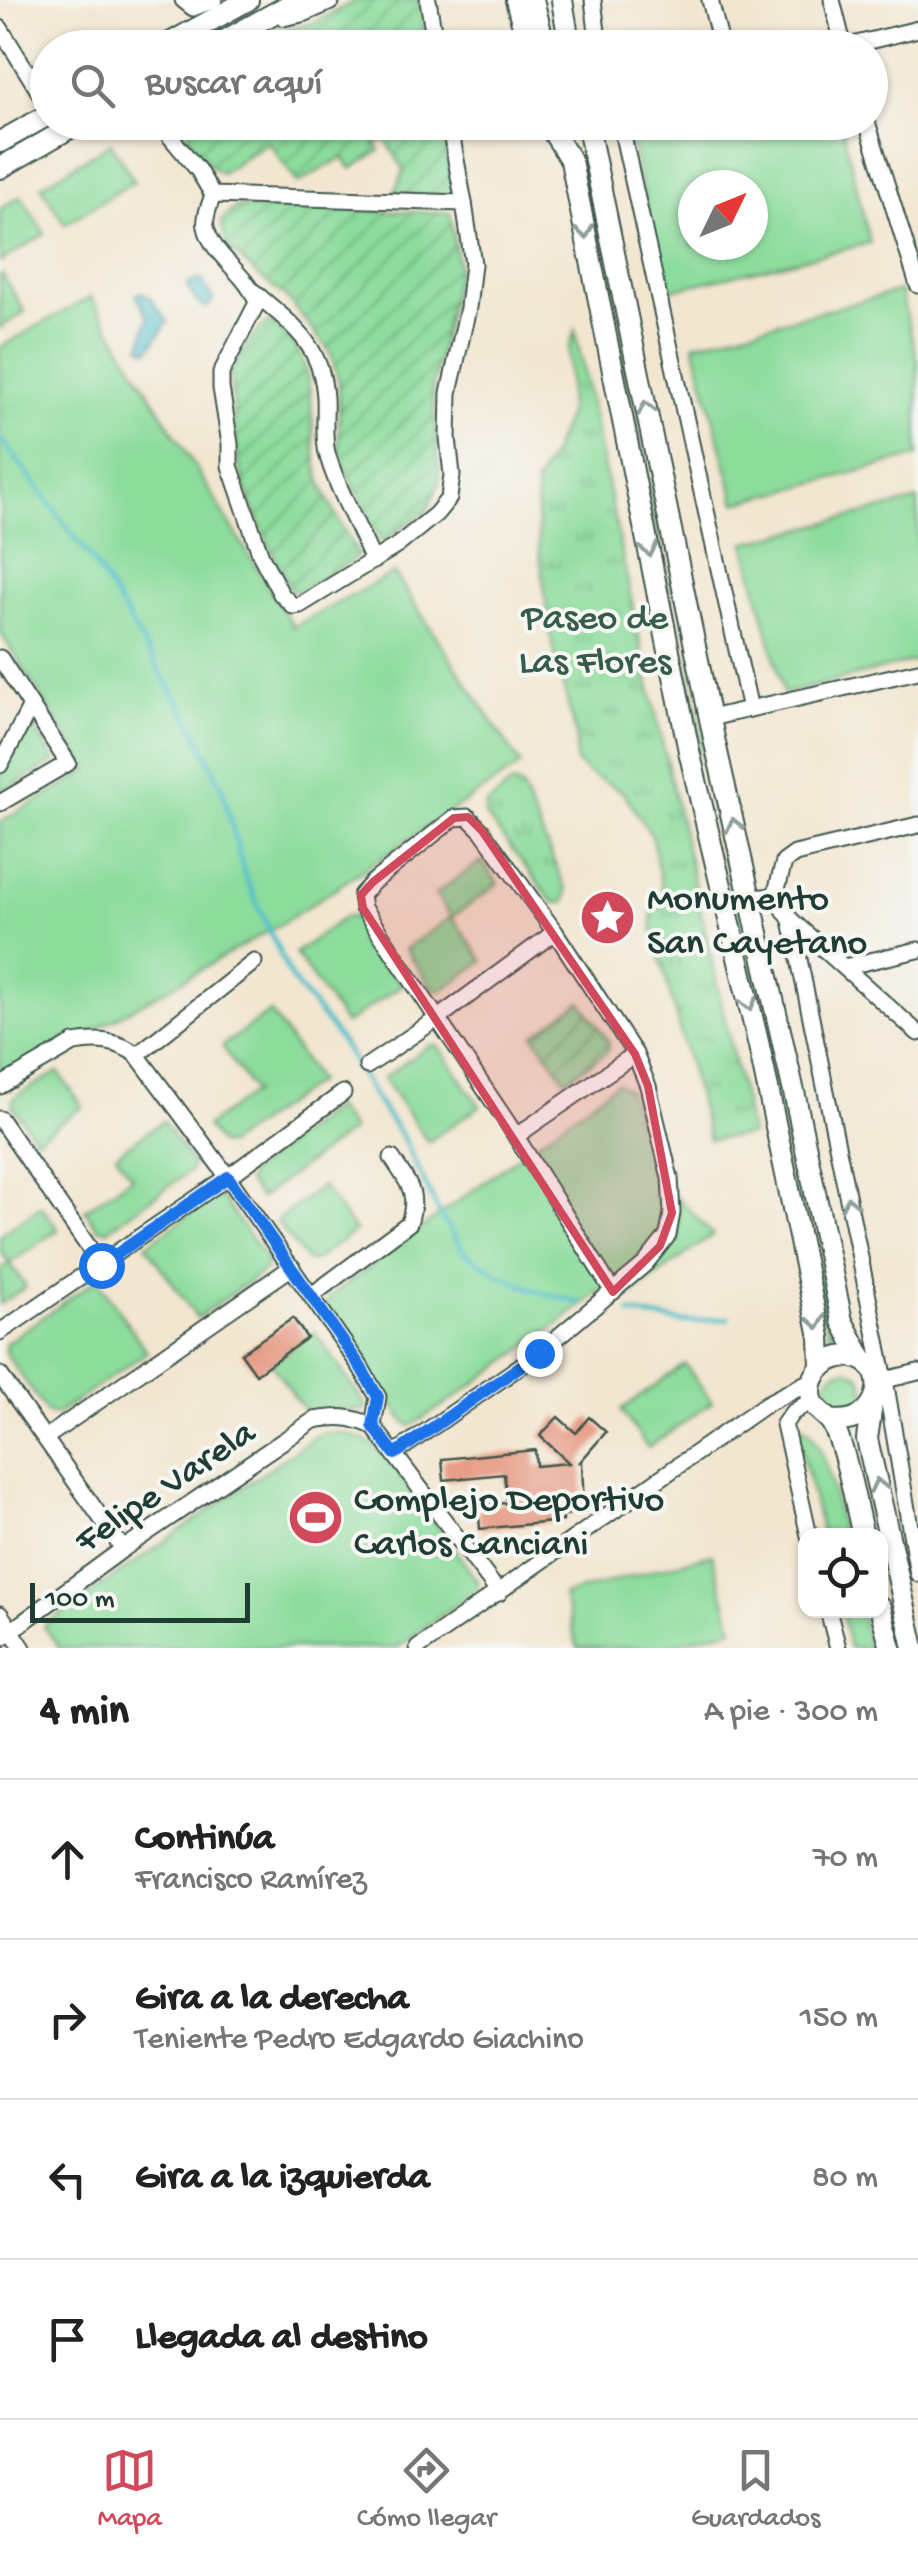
<!DOCTYPE html>
<html lang="es">
<head>
<meta charset="utf-8">
<style>
  :root { --surface:#fff; --page:#f6f6f6; --text:#222; --muted:#767676; --line:#e0e0e0; --accent:#d1495b }
  body { margin:0; font-family:"Gochi Hand",sans-serif; background:var(--page); color:var(--text) }
  .controls { position:absolute; right:30px; bottom:30px; display:grid; overflow:hidden; border-radius:20px; box-shadow:0 2px 8px #0004 }
  .controls button { width:90px; height:90px; display:grid; place-items:center; padding:0; border:0; border-bottom:2px solid var(--line); background:var(--surface); color:var(--text); font:50px sans-serif }
  .compass { position:absolute; left:678px; top:170px; width:90px; height:90px; border-radius:50%; background:var(--surface); box-shadow:0 2px 8px #0004; rotate:47deg }
  .scale { position:absolute; left:30px; bottom:25px; width:220px; box-sizing:border-box; padding-left:10px; border:5px solid #1f3d34; border-top:0; font-size:28px; line-height:35px; white-space:nowrap; color:#1f3d34; -webkit-text-stroke:8px #f6f6f2; paint-order:stroke }
  .stop { position:absolute; width:30px; height:30px; margin:-22px; border:8px solid #1a73e8; border-radius:50%; background:#fff }
  .stop.end { background:#1a73e8; border-color:#fff; box-shadow:0 2px 10px #0008 }
  .list { margin:0; padding:0; list-style:none }
  h2 { display:flex; justify-content:space-between; align-items:center; height:130px; margin:0; padding:0 40px; font-size:42px }
  h2 small { font-size:32px; font-weight:400; color:var(--muted) }
  .list li { display:grid; grid-template-columns:65px 1fr auto; gap:30px; align-items:center; box-sizing:border-box; height:160px; padding:0 40px; border-top:2px solid var(--line) }
  .list b { display:block; font-size:38px; white-space:nowrap }
  .list p { margin:0; font-size:32px; white-space:nowrap; color:var(--muted) }
  .list em { font-size:32px; font-style:normal; color:var(--muted) }
  .icon { flex:none; width:55px; height:55px; fill:none; stroke:currentColor; stroke-width:2; stroke-linecap:round; stroke-linejoin:round }
  .map { position:relative; flex:none; width:918px; height:1648px; overflow:hidden }
  .search { position:absolute; background:var(--surface); box-shadow:0 2px 8px #0004; left:30px; right:30px; top:30px; height:110px; display:flex; align-items:center; gap:25px; box-sizing:border-box; padding:0 35px; border-radius:55px; color:var(--muted); font-size:38px }
  .sheet { height:770px; background:var(--surface) }
  nav { display:flex; justify-content:space-around; align-items:center; box-sizing:border-box; height:140px; border-top:2px solid var(--line); background:var(--surface); font-size:28px; color:var(--muted) }
  nav a { display:grid; justify-items:center; gap:5px }
  nav .on { color:var(--accent) }
  .map>svg:first-child { display:block }
  .grass { fill:#8cdc9c; stroke:#568c68; stroke-width:2.5; fill-rule:evenodd }
  .park { fill:url(#park-tufts); stroke:#568c68; stroke-width:2.5 }
  .garden { fill:url(#garden-furrows); stroke:#568c68; stroke-width:2.5 }
  .water { fill:#53c0cb; stroke:#397e80; stroke-width:2.5 }
  .lines { fill:none; stroke-linecap:round; stroke-linejoin:round }
  .stream { stroke:#53c0cb; stroke-width:5 }
  .building { fill:#e69780 }
  .minor-casing { stroke:#3f564b; stroke-width:19 }
  .major-casing { stroke:#3f564b; stroke-width:24 }
  .minor { stroke:#fff; stroke-width:15 }
  .major { stroke:#fff; stroke-width:20 }
  .oneway { stroke:#8f9e9a }
  .route { stroke:#1a73e8; stroke-width:12 }
  .marked { fill:#d1495b; fill-opacity:0.2; stroke:#d1495b; stroke-width:8; stroke-linejoin:round }
  .labels { text-anchor:middle; stroke-width:8; stroke-linejoin:round; paint-order:stroke }
  .park-label { font-size:38px; fill:#355d49; stroke:#f6f6f2 }
  .poi-label { font-size:38px; fill:#1f3d34; stroke:#f6f6f2; text-anchor:start }
  .street-label { font-size:38px; fill:#1f3d34; stroke:#f6f6f2 }
</style>
</head>
<body>
<div class="map">
<svg width="918" height="1648" viewBox="0 0 918 1648">
  <defs>
    <pattern id="park-tufts" width="24" height="20" patternUnits="userSpaceOnUse" patternTransform="scale(2.5)"><rect width="24" height="20" fill="#8cdc9c"/><path d="M3 7l-1-3M5 7V3M7 7l1-3M15 17l-1-3M17 17v-4M19 17l1-3" fill="none" stroke="#72b480"/></pattern>
    <pattern id="garden-furrows" width="10" height="10" patternUnits="userSpaceOnUse" patternTransform="scale(2.5)"><rect width="10" height="10" fill="#8cdc9c"/><path d="M-1 1l2-2M0 10L10 0M9 11l2-2" fill="none" stroke="#72b480"/></pattern>
  </defs>
  <rect width="100%" height="100%" fill="#f6f6f2"/>
  <filter id="ink" filterUnits="userSpaceOnUse"><feTurbulence type="fractalNoise" baseFrequency=".01" numOctaves="2"/><feDisplacementMap in="SourceGraphic" scale="20" xChannelSelector="R" yChannelSelector="G"/><feConvolveMatrix kernelMatrix="1 2 1 2 8 2 1 2 1" color-interpolation-filters="sRGB"/></filter>
  <filter id="wash" filterUnits="userSpaceOnUse"><feTurbulence type="fractalNoise" baseFrequency=".0048" numOctaves="4" result="noise"/><feDisplacementMap in="SourceGraphic" scale="40" xChannelSelector="R" yChannelSelector="G"/><feGaussianBlur stdDeviation="2.25" result="paint"/><feColorMatrix in="noise" values="0 0 0 0 0 0 0 0 0 0 0 0 0 0 0 0 0 1.4 0 .05"/><feComposite in="paint" operator="in"/></filter>
  <g filter="url(#wash)">
    <rect width="100%" height="100%" fill="#f2e6d0"/>
    <g class="grass">
      <path d="M 677,122 L 841,123 L 870,243 L 667,291 L 629,134 ZM 693,185 L 753,185 L 753,245 L 693,245 Z"/>
      <polygon points="111,143 134,181 65,224 41,186"/>
      <polygon points="582,151 672,600 751,944 835,1345 834,1347 831,1346 822,1310 668,603 579,154"/>
      <polygon points="21,196 45,234 0,262 0,209"/>
      <polygon points="2,274 25,312 0,328 0,275"/>
      <polygon points="900,291 918,362 918,456 736,503 694,344"/>
      <polygon points="91,297 293,627 394,573 521,765 286,921 0,1084 0,822 89,771 0,632 0,347"/>
      <polygon points="918,500 918,660 784,694 745,543"/>
      <polygon points="31,723 54,759 54,762 0,793 0,776 27,724"/>
      <polygon points="482,861 498,884 452,917 483,961 441,991 433,989 405,949 451,917 435,894"/>
      <polygon points="346,916 354,917 402,985 345,1024 295,953"/>
      <polygon points="270,1012 318,1081 227,1145 219,1144 206,1126 254,1092 222,1046"/>
      <polygon points="430,1045 438,1046 480,1106 428,1142 383,1078"/>
      <polygon points="58,1072 83,1107 36,1139 12,1105 14,1097"/>
      <polygon points="617,1083 628,1090 664,1200 661,1227 656,1243 634,1264 561,1322 456,1397 411,1426 404,1421 326,1310 328,1298"/>
      <polygon points="335,1108 352,1130 260,1198 247,1182 249,1173"/>
      <polygon points="163,1121 192,1163 190,1171 107,1230 98,1228 85,1210 132,1177 116,1154"/>
      <polygon points="322,1186 355,1231 314,1261 306,1260 276,1221"/>
      <polygon points="214,1197 223,1199 267,1261 265,1270 197,1318 146,1245"/>
      <polygon points="678,1198 713,1235 623,1300 624,1292 664,1257 679,1230"/>
      <polygon points="41,1206 58,1230 10,1263 26,1287 0,1304 0,1270 9,1263 0,1250 0,1235"/>
      <polygon points="97,1279 147,1352 56,1415 47,1413 5,1352 6,1343"/>
      <path d="M 315,1332 L 367,1407 L 362,1411 C 336,1410 334,1405 308,1416 L 271,1363 Z"/>
      <polygon points="685,1364 712,1402 648,1448 621,1410"/>
      <circle cx="845" cy="1390" r="20"/>
      <path d="M 803,1426 C 827,1440 836,1508 842,1535 L 822,1535 L 800,1444 L 798,1431 Z"/>
      <polygon points="320,1433 343,1433 365,1440 388,1456 477,1581 478,1588 397,1648 59,1648 44,1626"/>
      <polygon points="712,1554 733,1628 659,1648 578,1648 563,1595"/>
      <polygon points="842,1611 860,1611 869,1648 849,1648"/>
    </g>
    <g class="park">
      <polygon points="575,330 648,679 751,1135 709,1140 652,926 652,909 665,905 652,836 623,792 588,773 576,763 576,736 550,634 539,548 536,483 553,451 568,414 569,348"/>
      <polygon points="513,783 521,786 567,892 565,901 562,903 553,902 485,815 486,806"/>
    </g>
    <g class="garden">
      <polygon points="357,0 420,0 429,47 241,48 275,30 311,24"/>
      <polygon points="179,123 442,123 454,196 394,194 404,171 386,139 375,144 380,151 351,169 343,157 298,183 268,142 221,173 211,167"/>
      <polygon points="236,207 450,213 458,266 432,389 440,481 427,511 381,542 339,456 339,382 330,352 287,298 255,273 227,246 221,221"/>
      <path d="M 271,321 C 278,328 287,335 293,343 C 317,373 309,434 318,471 C 325,501 343,528 358,554 L 350,562 L 298,592 L 291,590 C 272,550 249,508 239,464 C 233,434 233,400 230,369 L 230,365 L 259,330 Z"/>
      <polygon points="581,1002 609,1042 608,1051 566,1080 534,1035"/>
    </g>
    <g class="water">
      <polygon points="201,279 213,299 208,308 199,305 187,287 189,283"/>
      <polygon points="141,292 151,298 168,322 148,351 141,347 148,317 136,295"/>
    </g>
    <g class="lines">
      <g class="stream">
        <polyline points="0,437 95,564 195,729 222,787 244,874 291,978 340,1040 376,1100 403,1138 440,1215 465,1253 500,1275 532,1289 580,1303"/>
        <polyline points="630,1313 683,1322 729,1318"/>
      </g>
    </g>
    <g id="blocks">
      <g class="building">
        <polygon points="293,1318 307,1338 256,1374 241,1353"/>
        <polygon points="558,1417 576,1433 589,1417 606,1432 580,1462 582,1462 584,1511 565,1515 565,1509 562,1509 563,1521 480,1529 478,1505 507,1503 504,1474 444,1480 442,1459 535,1450 536,1466 569,1463 540,1436"/>
      </g>
    </g>
  </g>
  <g filter="url(#ink)">
    <use href="#blocks" fill-opacity="0" stroke="#3f564b" stroke-width="2.5"/>
    <g class="lines">
      <defs>
        <g id="minor">
          <polyline points="183,0 193,8 214,0"/>
          <polyline points="428,0 436,48"/>
          <polyline points="593,0 599,48"/>
          <polyline points="710,0 722,48"/>
          <polyline points="832,0 844,48"/>
          <polyline points="0,28 48,106"/>
          <polyline points="840,48 918,29"/>
          <path d="M 158,122 L 198,170 L 213,195 C 210,204 204,217 206,227 C 212,256 248,274 257,303 L 221,373 L 221,388 L 230,444 L 230,466 L 261,556 L 281,594 L 293,606 L 300,605 L 398,545 L 436,514 L 449,498 L 452,475 L 448,438 L 449,393 L 468,308 L 473,264 L 464,203 L 213,195"/>
          <polyline points="449,122 464,203"/>
          <polyline points="620,122 750,709"/>
          <polyline points="867,122 918,285"/>
          <path d="M 254,292 C 292,325 322,344 325,398 C 326,416 323,436 327,453 C 336,487 359,527 373,561"/>
          <polyline points="0,658 68,763 0,803"/>
          <polyline points="710,718 918,671"/>
          <polyline points="0,765 31,706"/>
          <polyline points="775,896 784,862 795,854 918,825"/>
          <polyline points="751,898 775,896 791,920 918,1033"/>
          <polyline points="791,920 885,1380 918,1574"/>
          <polyline points="844,967 918,950"/>
          <polyline points="137,1055 254,962"/>
          <polyline points="367,1066 438,1018 555,932"/>
          <path d="M 0,1086 L 74,1043 C 98,1039 117,1040 137,1055 L 228,1177 L 360,1366 L 378,1397 L 373,1426"/>
          <polyline points="0,1119 101,1265"/>
          <polyline points="516,1136 635,1054"/>
          <path d="M 312,1295 L 409,1223 C 419,1192 408,1183 392,1158"/>
          <polyline points="0,1332 228,1177 343,1093"/>
          <polyline points="0,1375 123,1549"/>
          <polyline points="877,1382 918,1372"/>
          <polyline points="45,1438 292,1267"/>
          <polyline points="395,1453 539,1353 645,1264 668,1235 672,1213 670,1178 648,1086 635,1054 555,932 482,831 468,817 454,818 373,882 361,895 363,908 507,1122 613,1292"/>
          <polyline points="809,1536 784,1424 792,1413 812,1400"/>
          <polyline points="828,1610 838,1648"/>
          <polyline points="0,1614 23,1648"/>
          <path d="M 0,1639 L 123,1549 L 314,1420 C 339,1416 350,1416 373,1426 L 499,1593"/>
          <polyline points="418,1648 766,1404 814,1379"/>
        </g>
        <g id="major">
          <polyline points="516,0 529,48"/>
          <polyline points="533,0 545,48"/>
          <polyline points="562,0 570,48"/>
          <polyline points="285,15 304,11 329,0"/>
          <polyline points="161,48 248,0"/>
          <polyline points="211,48 298,0"/>
          <polyline points="547,122 571,161 689,751 759,1046 820,1337 821,1367"/>
          <polyline points="587,122 715,743 796,1101 842,1321 863,1360"/>
          <polyline points="0,142 48,115"/>
          <polyline points="0,168 80,122"/>
          <polyline points="872,1404 867,1439 914,1648"/>
          <path d="M 830,1420 C 881,1429 894,1364 853,1357 C 832,1353 811,1371 811,1392 C 811,1409 824,1412 832,1423 C 834,1427 836,1432 838,1437 C 850,1468 855,1503 863,1536"/>
          <polyline points="880,1607 891,1648"/>
        </g>
      </defs>
      <use href="#minor" class="minor-casing"/>
      <use href="#major" class="major-casing"/>
      <use href="#minor" class="minor"/>
      <use href="#major" class="major"/>
    </g>
    <defs><path id="oneway-chevron" d="M-2-3.5L2.5 0L-2 3.5" fill="none" stroke-width="1.6" stroke-linecap="round" stroke-linejoin="round" transform="scale(2.5)"/></defs>
    <g class="oneway">
      <use href="#oneway-chevron" transform="translate(585 232) rotate(79)"/>
      <use href="#oneway-chevron" transform="translate(646 408) rotate(-102)"/>
      <use href="#oneway-chevron" transform="translate(649 550) rotate(79)"/>
      <use href="#oneway-chevron" transform="translate(734 825) rotate(-103)"/>
      <use href="#oneway-chevron" transform="translate(749 1004) rotate(77)"/>
      <use href="#oneway-chevron" transform="translate(849 1203) rotate(-102)"/>
      <use href="#oneway-chevron" transform="translate(817 1322) rotate(79)"/>
      <use href="#oneway-chevron" transform="translate(878 1485) rotate(-103)"/>
    </g>
  </g>
  <g class="lines" filter="url(#ink)">
    <polyline class="route" points="101,1265 228,1177 360,1366 378,1397 373,1426 395,1454 539,1353"/>
  </g>
  <path class="marked" d="M 468,817 L 482,831 L 635,1054 L 648,1086 L 672,1213 L 660,1246 L 613,1292 L 363,908 L 361,895 L 373,882 L 454,818 Z"/>
  <defs>
    <symbol id="sight-disc" viewBox="-11 -11 22 22"><circle r="9.5" fill="#d1495b" stroke="#f6f6f2"/><path d="M0-6L1.8-2.2L6-1.7L2.9 1.2L3.7 5.4L0 3.3L-3.7 5.4L-2.9 1.2L-6-1.7L-1.8-2.2Z" fill="#fff"/></symbol>
    <symbol id="stadium-disc" viewBox="-11 -11 22 22"><circle r="9.5" fill="#d1495b" stroke="#f6f6f2"/><path d="M0-5a6.5 5 0 1 0 0 10a6.5 5 0 1 0 0-10ZM-3.5-1.8h7v3.6h-7Z" fill="#fff"/></symbol>
  </defs>
  <g fill-rule="evenodd">
    <use href="#sight-disc" x="576" y="886" width="63" height="63"/>
    <use href="#stadium-disc" x="284" y="1486" width="63" height="63"/>
  </g>
  <g class="labels">
    <g class="park-label">
      <text x="595" y="627">Paseo de<tspan x="595" dy="44">Las Flores</tspan></text>
    </g>
    <g class="poi-label">
      <text x="647" y="908">Monumento<tspan x="647" dy="44">San Cayetano</tspan></text>
      <text x="354" y="1509">Complejo Deportivo<tspan x="354" dy="44">Carlos Canciani</tspan></text>
    </g>
    <g class="street-label">
      <text transform="translate(163 1484) rotate(-34)" y="13">Felipe Varela</text>
    </g>
  </g>
</svg>
<div class="controls">
<button><svg class="icon" aria-label="locate" viewBox="0 0 24 24"><circle cx="12" cy="12" r="6"/><path d="M12 2v4M12 18v4M2 12h4M18 12h4"/></svg></button>
</div>
<svg class="compass" viewBox="-18 -18 36 36"><path d="M0-13l5 13h-10z" fill="#e53935"/><path d="M0 13l5-13h-10z" fill="#767676"/></svg>
<div class="scale">100 m</div>
<div class="stop" style="left:101px;top:1265px"></div>
<div class="stop end" style="left:539px;top:1353px"></div>
<div class="search"><svg class="icon" aria-label="search" viewBox="0 0 24 24"><circle cx="10" cy="10" r="6"/><path d="M15 15l6 6"/></svg>Buscar aquí</div>
</div>
<section class="sheet">
<h2>4 min<small>A pie · 300 m</small></h2>
<ul class="list">
<li><svg class="icon" aria-label="ahead" viewBox="0 0 24 24"><path d="M12 20V5M6 11l6-6 6 6"/></svg><div><b>Continúa</b><p>Francisco Ramírez</p></div><em>70 m</em></li>
<li><svg class="icon" aria-label="right" viewBox="0 0 24 24"><path d="M7 20v-9h11M14 6l5 5-5 5"/></svg><div><b>Gira a la derecha</b><p>Teniente Pedro Edgardo Giachino</p></div><em>150 m</em></li>
<li><svg class="icon" aria-label="left" viewBox="0 0 24 24"><path d="M17 20v-9H6M10 6l-5 5 5 5"/></svg><div><b>Gira a la izquierda</b></div><em>80 m</em></li>
<li><svg class="icon" aria-label="arrive" viewBox="0 0 24 24"><path d="M6 21V4h12l-3 4 3 4H6"/></svg><div><b>Llegada al destino</b></div></li>
</ul>
</section>
<nav>
<a class="on"><svg class="icon" aria-label="map" viewBox="0 0 24 24"><path d="M3 6l6-2 6 2 6-2v14l-6 2-6-2-6 2zM9 4v14M15 6v14"/></svg>Mapa</a>
<a><svg class="icon" aria-label="directions" viewBox="0 0 24 24"><path d="M12 3l9 9-9 9-9-9zM9 14v-3h6M13 9l2 2-2 2"/></svg>Cómo llegar</a>
<a><svg class="icon" aria-label="saved" viewBox="0 0 24 24"><path d="M7 4h10v16l-5-4-5 4z"/></svg>Guardados</a>
</nav>
</body>
</html>
